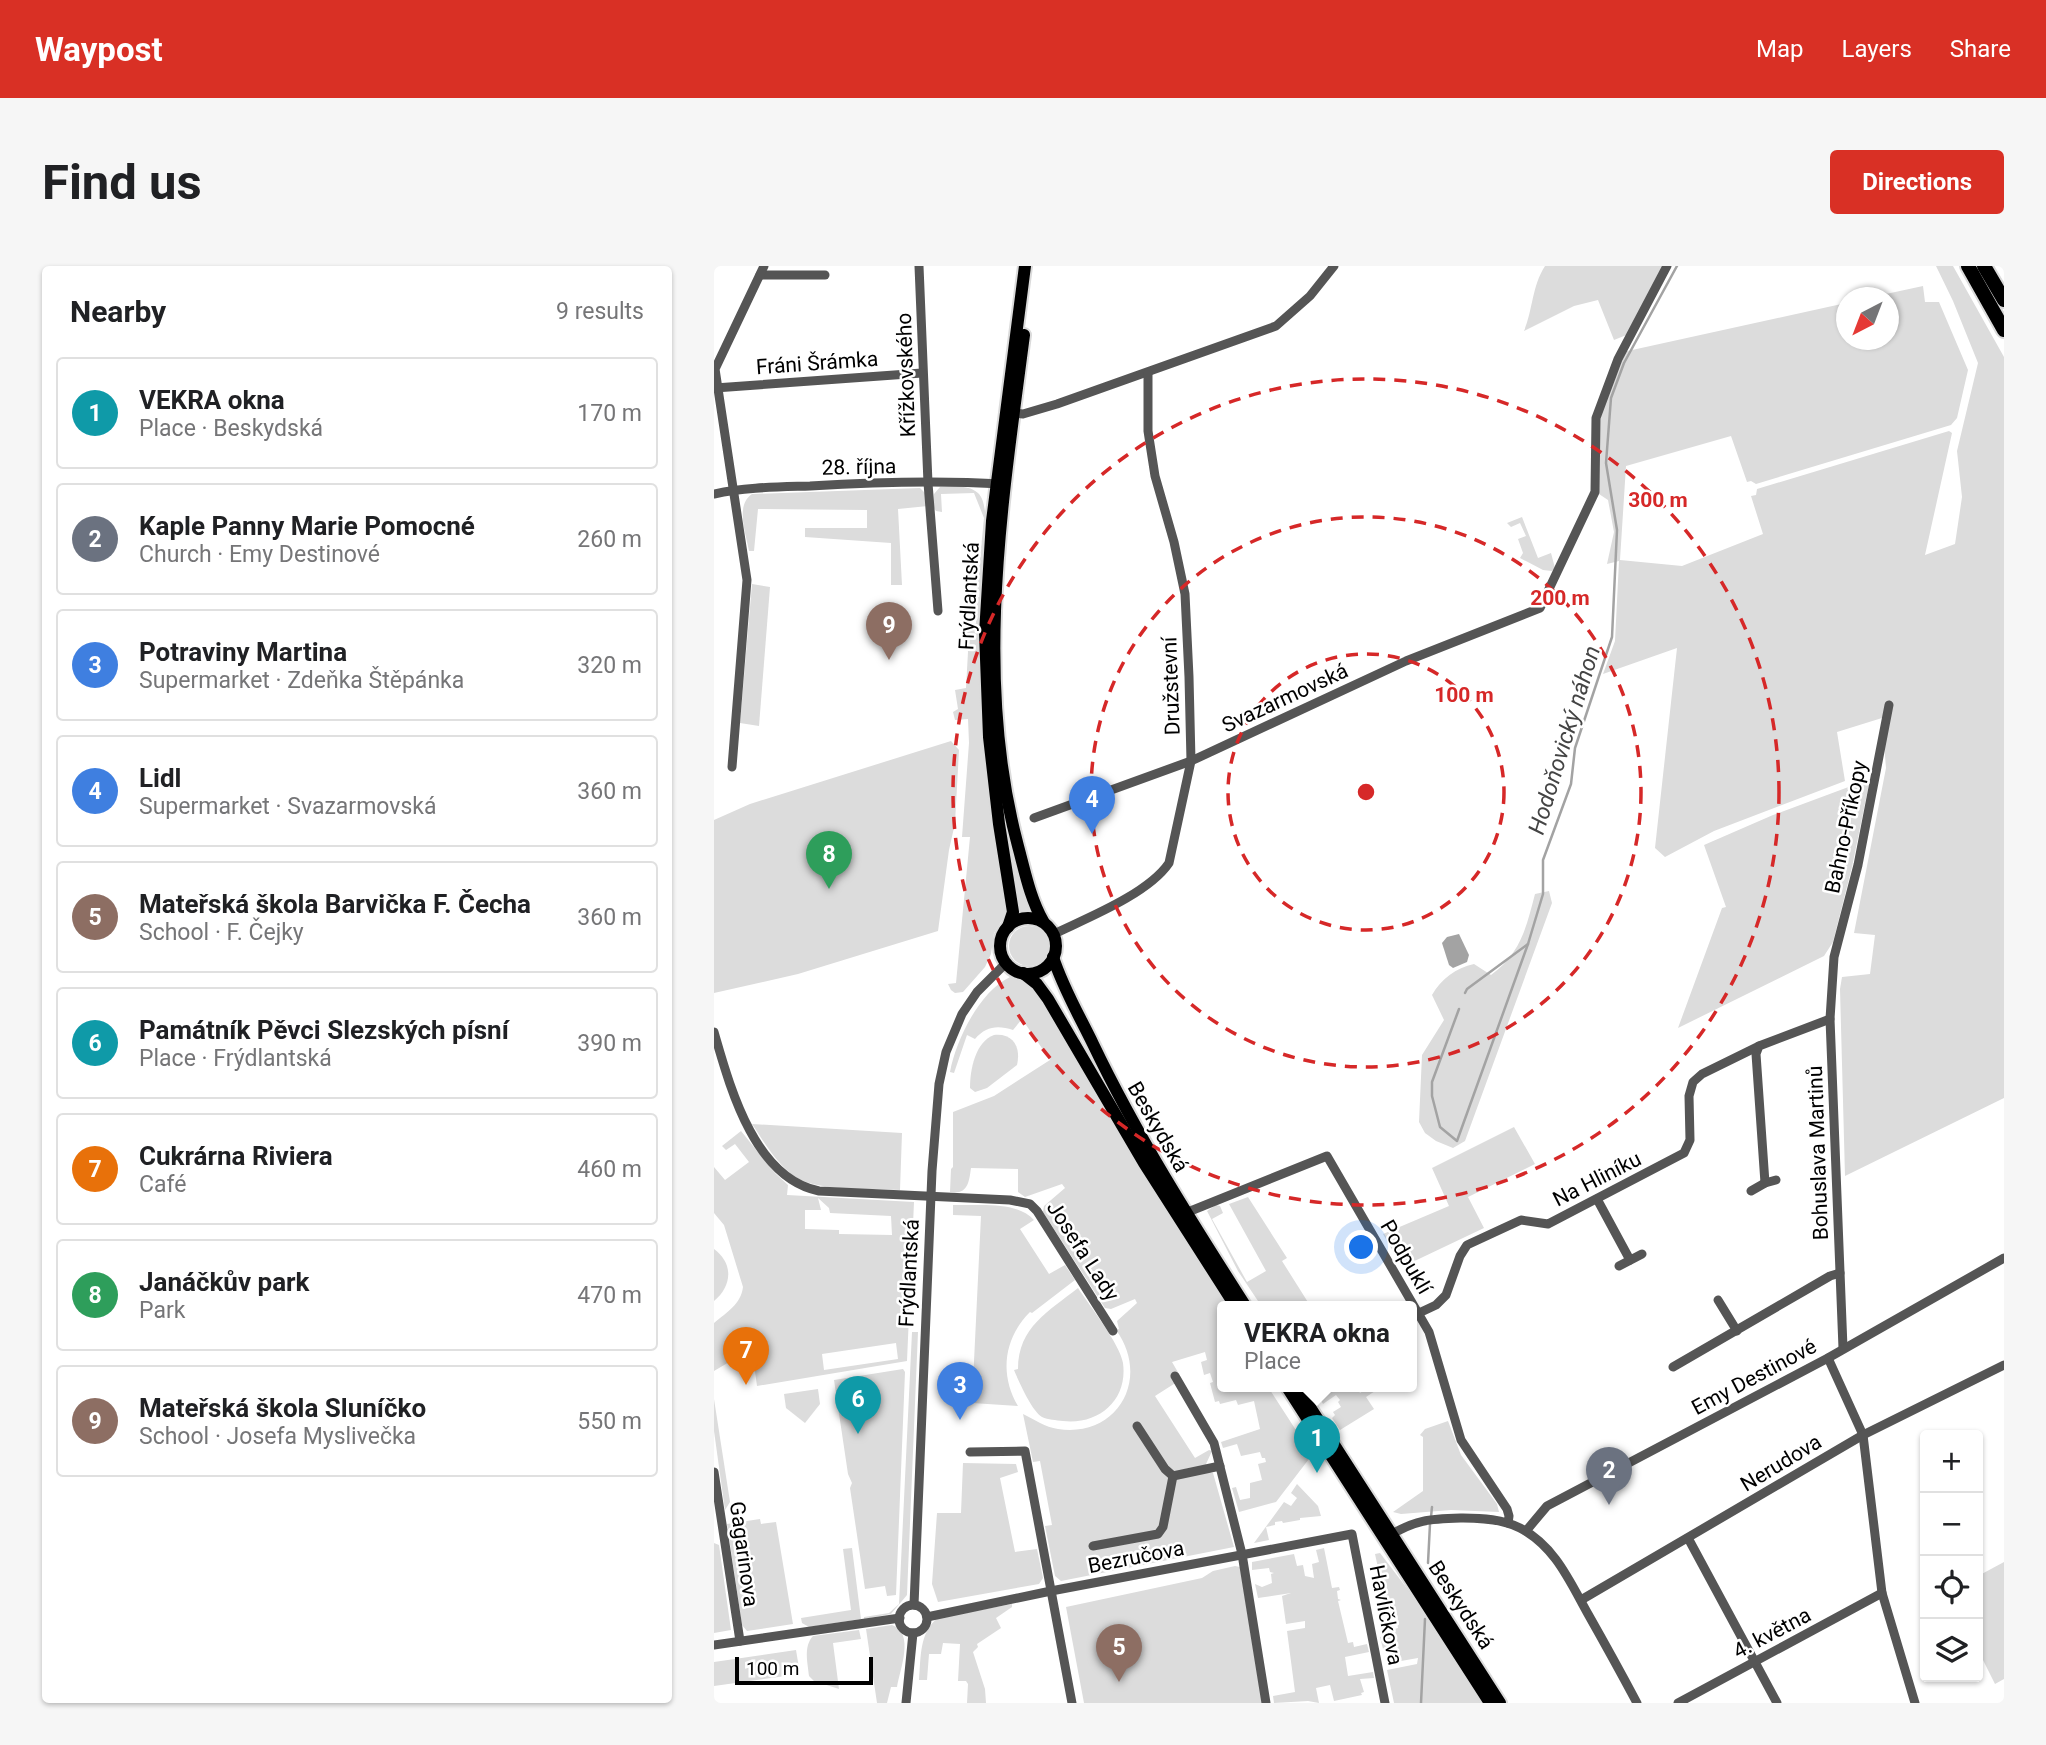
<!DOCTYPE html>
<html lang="en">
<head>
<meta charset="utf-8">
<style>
  :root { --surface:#fff; --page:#f6f6f6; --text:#202124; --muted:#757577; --line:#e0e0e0; --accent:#d93025 }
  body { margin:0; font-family:Roboto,sans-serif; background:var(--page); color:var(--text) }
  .controls { position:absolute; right:21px; bottom:21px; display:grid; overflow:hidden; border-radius:7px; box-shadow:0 2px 5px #0004 }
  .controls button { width:63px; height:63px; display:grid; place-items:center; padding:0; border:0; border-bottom:2px solid var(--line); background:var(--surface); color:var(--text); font:35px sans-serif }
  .compass { position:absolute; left:1122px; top:21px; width:63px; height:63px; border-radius:50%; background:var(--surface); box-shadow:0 2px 5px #0004; rotate:222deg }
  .scale { position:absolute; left:21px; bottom:18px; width:138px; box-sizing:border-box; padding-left:7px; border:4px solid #000; border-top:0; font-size:19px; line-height:24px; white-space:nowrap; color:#000; -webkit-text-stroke:5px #fff; paint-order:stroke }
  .you { position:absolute; left:648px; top:982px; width:24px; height:24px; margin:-18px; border:5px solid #fff; border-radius:50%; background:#1a73e8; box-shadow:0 0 0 10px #1a73e833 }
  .badge { display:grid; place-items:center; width:46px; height:46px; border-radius:50%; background:var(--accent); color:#fff; font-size:23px; font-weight:700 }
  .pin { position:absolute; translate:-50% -58px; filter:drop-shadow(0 2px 4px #0008) }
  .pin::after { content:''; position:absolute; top:37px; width:24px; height:21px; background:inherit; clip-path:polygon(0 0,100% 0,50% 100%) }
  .popup { position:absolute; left:503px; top:1035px; width:200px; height:91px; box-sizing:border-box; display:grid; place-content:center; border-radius:7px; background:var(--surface); filter:drop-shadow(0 2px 5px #0005); font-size:23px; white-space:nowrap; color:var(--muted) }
  .popup b { font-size:26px; color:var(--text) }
  .popup::after { content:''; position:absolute; left:50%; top:100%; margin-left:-14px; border:14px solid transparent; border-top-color:var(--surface) }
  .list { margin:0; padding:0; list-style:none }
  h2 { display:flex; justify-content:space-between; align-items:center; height:91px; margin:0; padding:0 28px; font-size:30px }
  h2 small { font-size:23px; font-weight:400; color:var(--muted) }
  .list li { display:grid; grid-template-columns:46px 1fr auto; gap:21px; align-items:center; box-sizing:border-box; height:112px; margin:0 14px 14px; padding:0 14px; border:2px solid var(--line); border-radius:7px }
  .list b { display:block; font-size:26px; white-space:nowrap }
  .list p { margin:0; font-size:23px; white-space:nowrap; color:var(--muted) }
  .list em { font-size:23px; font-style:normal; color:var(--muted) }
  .icon { flex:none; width:38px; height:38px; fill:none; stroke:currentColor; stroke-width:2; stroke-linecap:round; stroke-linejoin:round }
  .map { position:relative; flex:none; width:1290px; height:1437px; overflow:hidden; border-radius:7px }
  header { display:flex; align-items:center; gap:42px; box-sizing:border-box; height:98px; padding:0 35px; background:var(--accent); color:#fff }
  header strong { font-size:33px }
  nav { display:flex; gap:38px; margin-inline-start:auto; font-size:24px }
  .intro { display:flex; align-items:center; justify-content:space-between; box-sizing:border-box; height:168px; padding:0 42px }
  h1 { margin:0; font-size:49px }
  .button { padding:18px 32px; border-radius:7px; background:var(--accent); color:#fff; font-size:24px; font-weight:700 }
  main { display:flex; gap:42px; padding:0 42px }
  aside { flex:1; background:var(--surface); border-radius:7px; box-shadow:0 2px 5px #0004 }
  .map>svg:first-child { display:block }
  .green { fill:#dcdcdc; fill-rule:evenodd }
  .water { fill:#a3a3a3 }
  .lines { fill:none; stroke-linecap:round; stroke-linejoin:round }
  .stream { stroke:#a3a3a3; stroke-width:2.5 }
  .major-casing { stroke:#dbdbdb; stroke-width:16 }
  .highway-casing { stroke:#dbdbdb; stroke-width:18 }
  .minor { stroke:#555; stroke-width:9 }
  .major { stroke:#000; stroke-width:12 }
  .highway { stroke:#000; stroke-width:14 }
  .ring { fill:none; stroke:#d62828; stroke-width:3.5; stroke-dasharray:12 9 }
  .labels { text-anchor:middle; stroke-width:5; stroke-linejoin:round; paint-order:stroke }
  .street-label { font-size:21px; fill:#000; stroke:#fff }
  .water-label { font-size:23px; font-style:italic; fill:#444; stroke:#fff }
  .centre { fill:#d62828; stroke:#fff; stroke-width:3.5 }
  .ring-label { font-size:21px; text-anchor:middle; font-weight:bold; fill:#d62828; stroke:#fff; stroke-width:5; stroke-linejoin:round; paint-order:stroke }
</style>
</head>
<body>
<header>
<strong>Waypost</strong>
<nav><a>Map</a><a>Layers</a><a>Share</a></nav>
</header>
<div class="intro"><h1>Find us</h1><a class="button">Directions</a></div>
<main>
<aside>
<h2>Nearby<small>9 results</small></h2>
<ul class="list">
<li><span class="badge" style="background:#0f9aa8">1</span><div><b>VEKRA okna</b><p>Place · Beskydská</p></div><em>170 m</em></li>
<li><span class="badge" style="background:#6b7280">2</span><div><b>Kaple Panny Marie Pomocné</b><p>Church · Emy Destinové</p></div><em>260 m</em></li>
<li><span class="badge" style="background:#3f7fe0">3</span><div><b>Potraviny Martina</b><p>Supermarket · Zdeňka Štěpánka</p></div><em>320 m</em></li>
<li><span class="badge" style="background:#3f7fe0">4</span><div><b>Lidl</b><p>Supermarket · Svazarmovská</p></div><em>360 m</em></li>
<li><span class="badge" style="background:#8d6e63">5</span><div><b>Mateřská škola Barvička F. Čecha</b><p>School · F. Čejky</p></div><em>360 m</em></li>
<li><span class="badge" style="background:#0f9aa8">6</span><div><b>Památník Pěvci Slezských písní</b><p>Place · Frýdlantská</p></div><em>390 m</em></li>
<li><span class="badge" style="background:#e8710a">7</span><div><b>Cukrárna Riviera</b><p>Café</p></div><em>460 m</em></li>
<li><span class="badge" style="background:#2e9e5b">8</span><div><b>Janáčkův park</b><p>Park</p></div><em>470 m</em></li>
<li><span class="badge" style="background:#8d6e63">9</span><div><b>Mateřská škola Sluníčko</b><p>School · Josefa Myslivečka</p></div><em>550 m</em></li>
</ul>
</aside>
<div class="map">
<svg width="1290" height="1437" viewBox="0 0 1290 1437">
  <rect width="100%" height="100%" fill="#fff"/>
  <g class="green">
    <path d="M 831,0 L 950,0 L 915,68 L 900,74 L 884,34 L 860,40 L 810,65 C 819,43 818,20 831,0 Z"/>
    <polygon points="1222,0 1239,0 1290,91 1290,832 1131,910 1126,723 1128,711 1156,708 1161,669 1140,667 1172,502 1168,452 1123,466 1131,515 1000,565 951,591 941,582 963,382 889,408 901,375 905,295 893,298 900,266 894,234 885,228 886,152 909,86 1132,37 1132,74 1174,74 1174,32 1158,31 1209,20 1211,36 1225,36 1254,104 1243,152 1237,159 1042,218 1037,215 1033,216 1017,170 912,200 906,294 968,300 1049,268 1037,230 1042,229 1043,223 1235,165 1238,167 1211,289 1241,278 1248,231 1243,185 1264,97 1239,35"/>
    <path d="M 226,221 C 238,221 254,218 264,227 C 279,240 268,305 267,325 L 263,324 L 270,252 L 260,227 L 227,228 L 228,246 L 222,245 L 219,241 L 220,228 Z"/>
    <path d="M 206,222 L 213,229 L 214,240 L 184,243 L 188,319 L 177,319 L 177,277 L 91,271 L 91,262 L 153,262 L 153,244 L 44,243 L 40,285 L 35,285 C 32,268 21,239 38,228 Z"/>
    <polygon points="808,251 824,292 837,287 841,302 838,305 829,304 806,292 809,287 804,273 812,270 806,257 797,261 793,257"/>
    <polygon points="38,318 56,321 45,460 26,457"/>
    <polygon points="263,331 266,331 267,440 279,557 293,646 280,667 277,688 271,701 249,726 241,727 237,724 234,718 242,717 256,571 248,571 255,477 254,453 241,454 239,446 244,443 241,424 252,422 254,386 251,359 259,361 262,357"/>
    <polygon points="237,475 245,484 241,557 235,584 224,665 84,708 0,727 0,554 36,538"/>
    <polygon points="1156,513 1138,601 1119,676 1110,690 964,762 1008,642 1012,641 990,579 1059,549"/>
    <polygon points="293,560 317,646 305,647 291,561"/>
    <path d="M 835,625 L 838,637 L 751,875 L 739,882 L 722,875 L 711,867 L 705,856 L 708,789 L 730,754 L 718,729 C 727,713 742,702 760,698 L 777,709 C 807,687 812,662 821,628 Z"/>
    <circle cx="315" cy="680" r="20"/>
    <path d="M 296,711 C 311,713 320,722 329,735 L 425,899 L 516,1041 L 508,1041 L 508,1121 L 554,1121 L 598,1189 L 562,1236 L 525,1246 L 518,1222 L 522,1221 L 526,1234 L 536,1232 L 536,1217 L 548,1214 L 544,1198 L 552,1196 L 551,1192 L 548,1192 L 546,1186 L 527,1190 L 523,1178 L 509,1182 L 507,1176 L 546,1163 L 540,1135 L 524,1139 L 522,1134 L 506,1138 L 505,1135 L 501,1136 L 496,1117 L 499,1116 L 496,1107 L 490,1109 L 487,1096 L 493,1094 L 491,1086 L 458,1096 L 465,1108 L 463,1116 L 441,1130 L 481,1192 L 495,1184 L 498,1185 L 492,1198 L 495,1206 L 499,1207 L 520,1281 L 347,1315 L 341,1310 L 331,1260 L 338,1259 L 326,1195 L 319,1196 L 309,1148 C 321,1154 331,1161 344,1163 C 404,1172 437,1112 402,1064 L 405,1063 L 403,1055 L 423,1037 L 421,1033 L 397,1043 L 391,1042 L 329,946 L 330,940 L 351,922 L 348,918 L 311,931 L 304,926 L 304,903 L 257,902 C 255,916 254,929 236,926 L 237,903 L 239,901 L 239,846 L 280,830 L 336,794 L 308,753 L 299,764 C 284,759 272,760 261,773 L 253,769 L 240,807 L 236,806 C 242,774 265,726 296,711 Z"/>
    <path d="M 280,769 C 300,767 307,782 303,799 L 273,822 L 261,826 L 256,822 C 256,804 261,776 280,769 Z"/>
    <path d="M 38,858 L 188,867 L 186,924 C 156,922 109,926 83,912 C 64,900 50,876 38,858 Z"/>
    <polygon points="800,861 821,898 754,931 770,962 688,1001 669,968 735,940 718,902"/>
    <path d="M 27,865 L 61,907 L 74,919 L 73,929 L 200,936 L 193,1095 L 43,1120 L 37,1076 L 23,1078 L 15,1084 L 20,1082 L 22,1092 L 0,1105 L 0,1057 C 13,1046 27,1038 29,1021 L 10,959 L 0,947 L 0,901 L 11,914 L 35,896 L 21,878 L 12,884 L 8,880 ZM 104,932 L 115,942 L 116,947 L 177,950 L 178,969 L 125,968 L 125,964 L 91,963 L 91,944 L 107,944 ZM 182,1077 L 184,1093 L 110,1104 L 108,1088 Z"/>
    <polygon points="534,931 573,992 568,995 597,1041 548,1041 524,1005 493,945 502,939 506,940 509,947 498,953 533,1016 552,1005 515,938"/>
    <path d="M 239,939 C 265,940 301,934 320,954 L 306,963 L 335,1008 L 351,999 L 361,1014 L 318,1047 L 316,1046 C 290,1072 285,1108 304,1140 L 258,1137 L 267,950 L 239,949 Z"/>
    <path d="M 0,983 C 20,998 18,1020 0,1035 Z"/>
    <path d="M 364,1022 C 375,1039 406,1078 409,1097 C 414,1134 385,1159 349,1155 C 342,1154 334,1154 328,1151 C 318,1145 305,1116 300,1104 L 304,1103 C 304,1061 335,1045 364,1022 Z"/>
    <polygon points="198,1066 204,1066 193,1329 177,1348 150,1353 150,1351 175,1347 185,1338"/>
    <polygon points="189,1103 191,1106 182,1329 173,1330 171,1320 151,1323 136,1222 138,1217 134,1208 120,1114"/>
    <polygon points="600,1121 643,1121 646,1127 655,1121 667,1121 652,1131 660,1143 626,1164 618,1152 621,1149 619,1146 627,1141 624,1136 626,1134 622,1129 609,1138"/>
    <polygon points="104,1123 106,1138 91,1157 72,1142 70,1128"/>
    <polygon points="0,1133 16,1236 11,1244 0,1165"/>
    <polygon points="734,1155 747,1189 783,1238 785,1246 737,1244 687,1248 679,1246 709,1225 709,1171 706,1169 711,1163"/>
    <polygon points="249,1197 302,1198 304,1206 286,1212 301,1286 323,1283 329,1312 325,1318 224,1336 218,1318 223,1247 247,1247"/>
    <polygon points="583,1218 604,1240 607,1250 586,1252 586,1254 569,1257 568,1255 561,1256 561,1259 552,1261 555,1274 540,1277 570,1236 577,1240 583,1232 577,1227"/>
    <polygon points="46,1253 47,1258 62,1256 79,1358 33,1365 28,1359 13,1258"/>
    <polygon points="0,1277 5,1279 17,1364 0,1367"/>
    <polygon points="138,1282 147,1353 95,1361 88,1357 87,1352 137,1344 129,1283"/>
    <polygon points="610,1282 618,1322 625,1321 626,1324 623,1325 624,1333 627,1334 624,1335 634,1377 639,1376 640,1381 653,1378 655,1386 631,1391 634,1410 659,1406 660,1412 646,1413 650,1426 647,1427 648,1429 620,1435 616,1419 602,1422 605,1437 594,1435 560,1437 559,1430 581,1426 573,1365 591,1362 591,1355 572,1358 568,1330 577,1327 544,1332 541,1318 548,1321 558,1317 557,1308 560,1307 556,1306 555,1302 538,1304 538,1296 580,1288 583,1300 589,1299 591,1310 600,1312 598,1298 605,1296 602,1284"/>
    <polygon points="666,1287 695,1325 767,1437 680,1437 673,1404 703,1398 704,1392 687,1395 683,1380 669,1383 666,1371 674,1369 674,1365 684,1362 681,1346 673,1347 674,1339 672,1339 672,1331 669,1326 672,1325 671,1320 668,1320 661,1288"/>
    <polygon points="1290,1296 1290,1413 1281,1418 1264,1384 1264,1310"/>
    <polygon points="521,1300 526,1301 548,1437 370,1437 352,1341 488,1312 499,1305"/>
    <path d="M 298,1338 L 298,1341 L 282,1352 L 287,1362 L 263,1378 L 264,1381 L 259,1386 L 271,1423 L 272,1437 L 253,1437 L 254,1418 L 252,1415 L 244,1415 L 246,1378 L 229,1377 L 227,1388 L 215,1388 L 213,1414 L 205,1414 C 207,1392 205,1366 224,1352 Z"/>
    <path d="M 178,1359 C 201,1367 186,1403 183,1421 L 177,1421 L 173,1437 L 163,1437 L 152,1363 Z"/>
    <path d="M 145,1364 L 147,1373 L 119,1377 L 125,1423 L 100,1415 L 95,1410 C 94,1397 89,1381 99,1370 Z"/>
    <polygon points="82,1384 86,1408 0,1420 0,1396"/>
  </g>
  <polygon class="water" points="745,668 755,689 753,696 739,702 735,699 728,677 733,671"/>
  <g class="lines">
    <g class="stream">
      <polyline points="751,727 753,723 814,678"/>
      <polyline points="745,743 718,816 718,830 726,861 743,875 814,678 829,628 829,594 857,518 861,482 898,371 903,264 892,197 897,132 910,97 963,0"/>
      <polyline points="717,1251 718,1241"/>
      <polyline points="714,1297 716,1258"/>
      <polyline points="707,1437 711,1353"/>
    </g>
    <defs>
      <g id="major">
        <path d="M 310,69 C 288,237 259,413 304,580 C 311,606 316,632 329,655"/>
        <circle cx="314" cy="680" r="28"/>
        <polyline points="294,661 299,646 285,558 275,471 271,367 278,255 311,0"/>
        <path d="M 339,691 C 349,722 365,749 379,778 C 423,870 477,955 532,1041"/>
        <polyline points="309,707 323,718 334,733 430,897 522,1041"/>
        <polyline points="573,1121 776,1437"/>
        <polyline points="583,1121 786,1437"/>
      </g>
      <g id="highway">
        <polyline points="1254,0 1290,64"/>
        <polyline points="1270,0 1290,34"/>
      </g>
    </defs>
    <use href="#major" class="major-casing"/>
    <use href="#highway" class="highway-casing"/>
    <g class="minor">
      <polyline points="205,0 214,217 224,345"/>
      <polyline points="46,9 111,9"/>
      <polyline points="1,122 208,107"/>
      <polyline points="300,147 309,148 343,138 562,60 596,30 620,0"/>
      <path d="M 0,228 C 31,221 64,221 96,220 C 160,216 224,214 288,218"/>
      <polyline points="18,501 33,314 1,103 50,0"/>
      <polyline points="320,552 477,495 692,395 826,342 881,226 882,152 904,93 953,0"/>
      <path d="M 340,668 C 373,652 434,628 455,597 L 477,495 L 475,411 L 471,328 L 460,276 L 441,210 L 434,165 L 434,107"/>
      <path d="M 0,766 C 16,821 40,912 105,925 L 296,934 L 316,938 L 323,945 L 399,1065"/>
      <polyline points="1051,917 1042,788 1045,780 1116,753"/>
      <polyline points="1037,925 1051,917 1062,914"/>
      <polyline points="883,933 916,994"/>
      <polyline points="469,948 613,890 715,1066 747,1174 793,1243 795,1250 794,1257"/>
      <polyline points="905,1000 928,988"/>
      <polyline points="1004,1034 1023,1065"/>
      <polyline points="705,1047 722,1039 732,1029 746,990 753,979 807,954 834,958 970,887 976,874 975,830 979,816 988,808 1045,780"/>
      <polyline points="1129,1082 1116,753 1120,691 1144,599 1175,439"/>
      <polyline points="1114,1092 1149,1169 1168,1327 1201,1437"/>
      <polyline points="959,1101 1116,1010 1126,1007"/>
      <polyline points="461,1110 500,1177 528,1288 552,1437"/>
      <polyline points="423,1160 451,1203 459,1210 506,1200"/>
      <polyline points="256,1186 311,1185 358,1437"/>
      <polyline points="0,1206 26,1375"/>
      <polyline points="812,1265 833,1240 1114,1092 1290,992"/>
      <path d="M 673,1271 C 702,1253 716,1253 749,1252 C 768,1252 789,1253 806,1262 C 841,1280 856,1316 874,1348 C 891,1378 907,1407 923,1437"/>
      <polyline points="974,1272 1063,1437"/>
      <polyline points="379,1280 444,1268 449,1261 459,1210"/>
      <polyline points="867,1334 1149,1169 1290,1099"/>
      <polyline points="200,1339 218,905 225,818 232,786 248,748 263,726 291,698"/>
      <circle cx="199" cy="1353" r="14"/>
      <polyline points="213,1351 337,1325 638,1268 671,1437"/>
      <polyline points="0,1379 186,1352"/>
      <polyline points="192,1437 199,1367"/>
      <polyline points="964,1437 1168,1327"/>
    </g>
    <use href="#major" class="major"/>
    <use href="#highway" class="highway"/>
  </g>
  <g class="ring">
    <circle cx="652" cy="526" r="138"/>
    <circle cx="652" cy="526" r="275"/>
    <circle cx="652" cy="526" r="413"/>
  </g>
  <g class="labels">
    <g class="street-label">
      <text transform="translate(103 97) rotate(-4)" y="7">Fráni Šrámka</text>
      <text transform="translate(192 109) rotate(-92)" y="7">Křížkovského</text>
      <text transform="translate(145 201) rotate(-1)" y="7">28. října</text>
      <text transform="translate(255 330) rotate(-87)" y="7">Frýdlantská</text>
      <text transform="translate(457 420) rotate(-92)" y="7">Družstevní</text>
      <text transform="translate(571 432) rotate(-25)" y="7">Svazarmovská</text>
      <text transform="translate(1132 561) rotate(-78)" y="7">Bahno-Příkopy</text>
      <text transform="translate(444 861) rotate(60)" y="7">Beskydská</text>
      <text transform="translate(1104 887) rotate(-92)" y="7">Bohuslava Martinů</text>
      <text transform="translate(883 913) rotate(-27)" y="7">Na Hliníku</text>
      <text transform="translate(369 985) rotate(57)" y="7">Josefa Lady</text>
      <text transform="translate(692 991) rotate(60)" y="7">Podpuklí</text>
      <text transform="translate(195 1007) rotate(-87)" y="7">Frýdlantská</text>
      <text transform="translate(1040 1111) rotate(-28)" y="7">Emy Destinové</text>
      <text transform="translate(1067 1197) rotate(-31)" y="7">Nerudova</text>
      <text transform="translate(30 1288) rotate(82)" y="7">Gagarinova</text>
      <text transform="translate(422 1291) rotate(-11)" y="7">Bezručova</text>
      <text transform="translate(747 1339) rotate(57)" y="7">Beskydská</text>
      <text transform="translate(672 1349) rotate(79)" y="7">Havlíčkova</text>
      <text transform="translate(1058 1367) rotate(-28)" y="7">4. května</text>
    </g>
    <g class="water-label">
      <text transform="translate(850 474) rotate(-73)" y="8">Hodoňovický náhon</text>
    </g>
  </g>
  <circle cx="652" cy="526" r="10" class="centre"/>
  <g class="ring-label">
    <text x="944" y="241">300 m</text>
    <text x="846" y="339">200 m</text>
    <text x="750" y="436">100 m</text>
  </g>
</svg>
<div class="controls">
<button>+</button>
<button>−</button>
<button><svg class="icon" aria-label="locate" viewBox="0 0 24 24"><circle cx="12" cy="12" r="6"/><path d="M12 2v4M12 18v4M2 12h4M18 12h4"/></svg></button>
<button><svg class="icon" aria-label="layers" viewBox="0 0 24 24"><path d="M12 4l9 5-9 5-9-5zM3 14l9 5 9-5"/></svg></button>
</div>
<svg class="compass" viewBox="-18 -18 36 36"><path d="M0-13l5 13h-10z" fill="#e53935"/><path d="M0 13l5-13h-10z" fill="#757577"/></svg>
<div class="scale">100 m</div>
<div class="you"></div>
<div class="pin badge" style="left:603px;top:1207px;background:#0f9aa8">1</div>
<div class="popup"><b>VEKRA okna</b>Place</div>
<div class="pin badge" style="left:895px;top:1239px;background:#6b7280">2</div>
<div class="pin badge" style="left:246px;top:1154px;background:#3f7fe0">3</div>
<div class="pin badge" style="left:378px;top:568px;background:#3f7fe0">4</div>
<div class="pin badge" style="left:405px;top:1416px;background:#8d6e63">5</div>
<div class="pin badge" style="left:144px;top:1168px;background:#0f9aa8">6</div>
<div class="pin badge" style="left:32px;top:1119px;background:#e8710a">7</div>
<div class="pin badge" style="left:115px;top:623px;background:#2e9e5b">8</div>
<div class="pin badge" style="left:175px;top:394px;background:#8d6e63">9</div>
</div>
</main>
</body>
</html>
